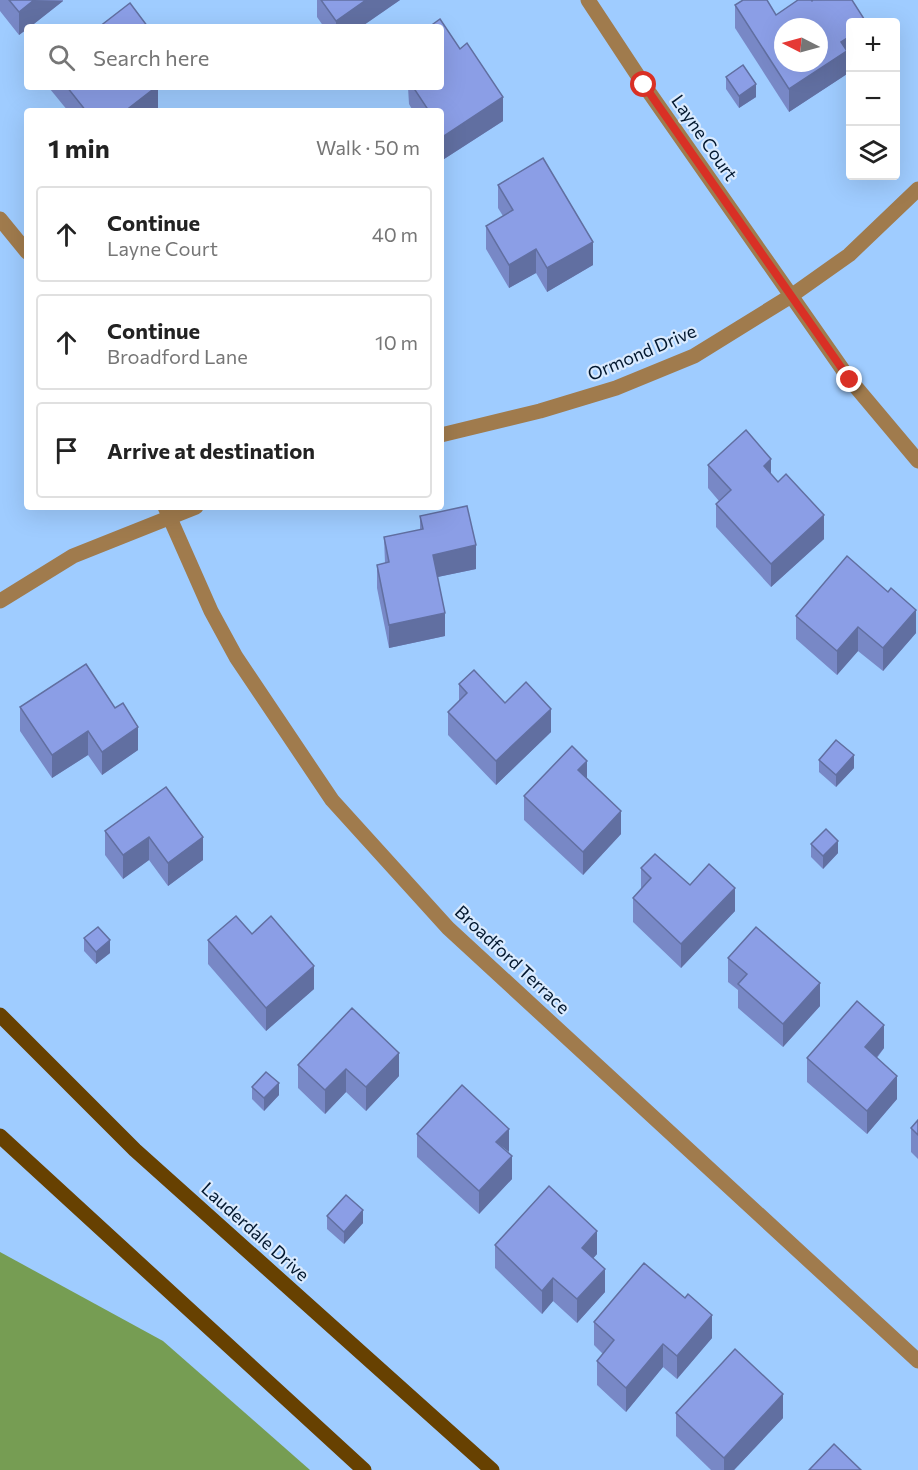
<!DOCTYPE html>
<html lang="en">
<head>
<meta charset="utf-8">
<style>
  :root { --surface:#fff; --page:#f2f2f2; --text:#222; --muted:#767676; --line:#e0e0e0 }
  body { margin:0; font-family:Commissioner,sans-serif; background:var(--page); color:var(--text) }
  .controls { position:absolute; right:18px; top:18px; display:grid; overflow:hidden; border-radius:6px; box-shadow:0 6px 24px #0002 }
  .controls button { width:54px; height:54px; display:grid; place-items:center; padding:0; border:0; border-bottom:2px solid var(--line); background:var(--surface); color:var(--text); font:30px sans-serif }
  .compass { position:absolute; left:774px; top:18px; width:54px; height:54px; border-radius:50%; background:var(--surface); box-shadow:0 6px 24px #0002; rotate:276deg }
  .stop { position:absolute; width:18px; height:18px; margin:-14px; border:4px solid #d93025; border-radius:50%; background:#fff }
  .stop.end { background:#d93025; border-color:#fff; box-shadow:0 2px 6px #0008 }
  .list { margin:0; padding:0; list-style:none }
  h2 { display:flex; justify-content:space-between; align-items:center; height:78px; margin:0; padding:0 24px; font-size:26px }
  h2 small { font-size:20px; font-weight:400; color:var(--muted) }
  .list li { display:grid; grid-template-columns:39px 1fr auto; gap:18px; align-items:center; box-sizing:border-box; height:96px; margin:0 12px 12px; padding:0 12px; border:2px solid var(--line); border-radius:6px }
  .list b { display:block; font-size:22px; white-space:nowrap }
  .list p { margin:0; font-size:20px; white-space:nowrap; color:var(--muted) }
  .list em { font-size:20px; font-style:normal; color:var(--muted) }
  .icon { flex:none; width:33px; height:33px; fill:none; stroke:currentColor; stroke-width:2; stroke-linecap:round; stroke-linejoin:round }
  .map { position:relative; flex:none; width:918px; height:1470px; overflow:hidden }
  .search { position:absolute; background:var(--surface); box-shadow:0 6px 24px #0002; left:24px; top:24px; width:420px; height:66px; display:flex; align-items:center; gap:15px; box-sizing:border-box; padding:0 21px; border-radius:6px; color:var(--muted); font-size:22px }
  .panel { position:absolute; background:var(--surface); box-shadow:0 6px 24px #0002; left:24px; top:108px; width:420px; height:402px; border-radius:6px }
  .map>svg:first-child { display:block }
  .forest { fill:#769d53 }
  .lines { fill:none; stroke-linecap:round; stroke-linejoin:round }
  .minor { stroke:#a07b4d; stroke-width:15 }
  .major { stroke:#674101; stroke-width:15 }
  .wall { fill:#7888c6 }
  .shaded-wall { fill:#616fa1 }
  .building { fill:#8b9ee6; stroke:#616fa1; stroke-width:1.5; fill-rule:evenodd }
  .route { stroke:#d93025; stroke-width:8 }
  .labels { text-anchor:middle; stroke-width:4.5; stroke-linejoin:round; paint-order:stroke }
  .street-label { font-size:18px; fill:#02172e; stroke:#d9eafe }
</style>
</head>
<body>
<div class="map">
<svg width="918" height="1470" viewBox="0 0 918 1470">
  <rect width="100%" height="100%" fill="#9fccff"/>
  <polygon class="forest" points="0,1252 163,1341 310,1470 0,1470"/>
  <g class="lines">
    <g class="minor">
      <polyline points="588,0 644,85 850,380 918,461"/>
      <polyline points="0,219 27,252"/>
      <polyline points="441,435 540,411 616,388 694,356 791,296 849,255 918,189"/>
      <polyline points="165,507 211,611 236,657 332,800 448,928 918,1361"/>
      <polyline points="0,601 73,556 196,507"/>
    </g>
    <g class="major">
      <polyline points="0,1015 135,1150 492,1470"/>
      <polyline points="0,1136 364,1470"/>
    </g>
  </g>
  <g class="wall">
    <polygon points="0,0 63,0 63,1 30,27 27,27 27,29 19,35 0,11"/>
    <polygon points="317,0 400,0 361,27 324,27 317,17"/>
    <polygon points="735,5 776,15 847,62 847,74 789,112 735,28"/>
    <polygon points="726,77 756,97 739,108 726,89"/>
    <polygon points="50,87 158,87 158,109 155,111 68,111 50,89"/>
    <polygon points="408,87 441,87 503,121 441,161 441,111 413,111 409,104"/>
    <polygon points="498,185 593,265 547,292 536,273 509,288 486,249 486,226 503,216 498,208"/>
    <polygon points="708,465 771,474 824,539 771,587 716,527 716,504 719,501 708,488"/>
    <polygon points="420,516 476,569 437,577 445,636 389,648 377,588 377,565 385,563 384,537 420,530"/>
    <polygon points="796,616 916,633 883,671 858,651 837,675 796,639"/>
    <polygon points="86,664 138,750 102,775 88,755 52,778 20,731 20,707"/>
    <polygon points="459,684 505,703 551,732 496,785 448,735 448,712 459,701"/>
    <polygon points="819,760 854,768 836,787 819,772"/>
    <polygon points="587,779 621,834 583,875 524,820 524,796"/>
    <polygon points="166,787 203,860 168,886 149,860 123,879 105,855 105,831"/>
    <polygon points="811,844 838,853 823,869 811,857"/>
    <polygon points="641,868 735,911 681,968 633,922 633,898 641,889"/>
    <polygon points="252,934 314,989 266,1031 208,964 208,940"/>
    <polygon points="84,938 110,953 96,964 84,951"/>
    <polygon points="728,958 820,1006 783,1047 738,1008 738,990 728,982"/>
    <polygon points="352,1008 399,1076 366,1111 346,1092 325,1114 298,1088 298,1065"/>
    <polygon points="884,1048 877,1058 897,1099 867,1134 807,1082 807,1058"/>
    <polygon points="252,1087 279,1095 264,1111 252,1099"/>
    <polygon points="918,1120 918,1159 911,1152 911,1128"/>
    <polygon points="417,1134 509,1153 512,1179 479,1214 417,1157"/>
    <polygon points="327,1216 363,1223 344,1244 327,1229"/>
    <polygon points="495,1245 597,1254 593,1258 605,1292 577,1323 553,1301 542,1314 495,1268"/>
    <polygon points="594,1322 712,1338 677,1379 663,1367 626,1412 597,1385 597,1361 603,1354 594,1345"/>
    <polygon points="676,1413 783,1418 734,1470 711,1470 676,1436"/>
  </g>
  <g class="shaded-wall">
    <polygon points="34,0 63,1 30,27 27,27 27,29 19,35 19,12"/>
    <polygon points="366,0 400,0 361,27 336,27 336,21"/>
    <polygon points="850,36 850,60 847,62 847,74 789,112 789,89 841,42"/>
    <polygon points="756,84 756,97 739,108 739,96"/>
    <polygon points="156,87 158,87 158,109 155,111 125,111"/>
    <polygon points="503,97 503,121 441,161 441,138"/>
    <polygon points="593,242 593,265 547,292 547,268"/>
    <polygon points="536,249 536,273 509,288 509,265"/>
    <polygon points="771,459 771,482 764,466"/>
    <polygon points="824,515 824,539 771,587 771,564"/>
    <polygon points="476,545 476,569 433,578 433,555"/>
    <polygon points="916,610 916,633 883,671 883,648"/>
    <polygon points="445,613 445,636 389,648 389,625"/>
    <polygon points="858,627 858,651 837,675 837,651"/>
    <polygon points="551,709 551,732 496,785 496,761"/>
    <polygon points="138,727 138,750 102,775 102,752"/>
    <polygon points="88,731 88,755 52,778 52,755"/>
    <polygon points="854,755 854,768 836,787 836,775"/>
    <polygon points="587,761 587,784 578,770"/>
    <polygon points="621,811 621,834 583,875 583,852"/>
    <polygon points="149,837 149,860 123,879 123,855"/>
    <polygon points="203,837 203,860 168,886 168,863"/>
    <polygon points="838,841 838,853 823,869 823,856"/>
    <polygon points="735,888 735,911 681,968 681,944"/>
    <polygon points="110,940 110,953 96,964 96,952"/>
    <polygon points="314,966 314,989 266,1031 266,1008"/>
    <polygon points="820,983 820,1006 783,1047 783,1024"/>
    <polygon points="884,1025 884,1048 865,1071 865,1047"/>
    <polygon points="399,1053 399,1076 366,1111 366,1087"/>
    <polygon points="346,1069 346,1092 325,1114 325,1090"/>
    <polygon points="897,1076 897,1099 867,1134 867,1111"/>
    <polygon points="279,1083 279,1095 264,1111 264,1098"/>
    <polygon points="509,1129 509,1152 496,1142"/>
    <polygon points="512,1156 512,1179 479,1214 479,1191"/>
    <polygon points="363,1210 363,1223 344,1244 344,1232"/>
    <polygon points="597,1231 597,1254 582,1271 582,1248"/>
    <polygon points="605,1269 605,1292 577,1323 577,1299"/>
    <polygon points="553,1278 553,1301 542,1314 542,1291"/>
    <polygon points="712,1315 712,1338 677,1379 677,1356"/>
    <polygon points="663,1344 663,1367 626,1412 626,1388"/>
    <polygon points="783,1394 783,1418 734,1470 724,1470 724,1458"/>
  </g>
  <g class="building">
    <polygon points="9,0 34,0 19,12"/>
    <polygon points="321,0 366,0 336,21"/>
    <path d="M 743,0 L 767,0 L 776,15 L 798,0 L 811,0 L 812,1 L 813,0 L 852,0 L 866,22 L 850,22 L 850,36 L 841,42 L 847,51 L 789,89 L 735,5 ZM 783,27 L 819,27 L 819,63 L 783,63 Z"/>
    <polygon points="130,3 148,27 99,27"/>
    <polygon points="440,19 460,49 467,43 503,97 441,138 441,111 423,111 427,108 413,87 441,87 441,27 429,27"/>
    <polygon points="743,65 756,84 739,96 726,77"/>
    <polygon points="67,87 156,87 125,111 86,111"/>
    <polygon points="543,158 593,242 547,268 536,249 509,265 486,226 513,210 498,185"/>
    <polygon points="746,430 771,459 764,466 778,482 786,474 824,515 771,564 716,504 731,490 708,465"/>
    <polygon points="467,506 476,545 433,555 445,613 389,625 377,565 389,562 384,537 423,529 420,516"/>
    <polygon points="847,556 888,592 891,588 916,610 883,648 858,627 837,651 796,616"/>
    <polygon points="86,664 115,708 123,703 138,727 102,752 88,731 52,755 20,707"/>
    <polygon points="474,670 505,703 526,682 551,709 496,761 448,712 467,693 459,684"/>
    <polygon points="836,740 854,755 836,775 819,760"/>
    <polygon points="572,746 587,761 578,770 621,811 583,852 524,796"/>
    <polygon points="166,787 203,837 168,863 149,837 123,855 105,831"/>
    <polygon points="826,829 838,841 823,856 811,844"/>
    <polygon points="655,854 690,885 709,864 735,888 681,944 633,898 651,878 641,868"/>
    <polygon points="236,916 252,934 271,916 314,966 266,1008 208,940"/>
    <polygon points="98,927 110,940 96,952 84,938"/>
    <polygon points="756,927 820,983 783,1024 738,984 747,974 728,958"/>
    <polygon points="857,1001 884,1025 865,1047 897,1076 867,1111 807,1058"/>
    <polygon points="352,1008 399,1053 366,1087 346,1069 325,1090 298,1065"/>
    <polygon points="266,1072 279,1083 264,1098 252,1087"/>
    <polygon points="462,1085 509,1129 496,1142 512,1156 479,1191 417,1134"/>
    <polygon points="918,1120 918,1135 911,1128"/>
    <polygon points="549,1186 597,1231 582,1248 605,1269 577,1299 553,1278 542,1291 495,1245"/>
    <polygon points="346,1195 363,1210 344,1232 327,1216"/>
    <polygon points="644,1263 685,1298 688,1294 712,1315 677,1356 663,1344 626,1388 597,1361 614,1340 594,1322"/>
    <polygon points="735,1349 783,1394 724,1458 676,1413"/>
    <polygon points="834,1444 861,1470 809,1470"/>
  </g>
  <g class="lines">
    <polyline class="route" points="644,85 850,380"/>
  </g>
  <g class="labels">
    <g class="street-label">
      <text transform="translate(704 138) rotate(55)" y="6">Layne Court</text>
      <text transform="translate(642 353) rotate(-23)" y="6">Ormond Drive</text>
      <text transform="translate(512 960) rotate(43)" y="6">Broadford Terrace</text>
      <text transform="translate(255 1232) rotate(42)" y="6">Lauderdale Drive</text>
    </g>
  </g>
</svg>
<div class="controls">
<button>+</button>
<button>−</button>
<button><svg class="icon" aria-label="layers" viewBox="0 0 24 24"><path d="M12 4l9 5-9 5-9-5zM3 14l9 5 9-5"/></svg></button>
</div>
<svg class="compass" viewBox="-18 -18 36 36"><path d="M0-13l5 13h-10z" fill="#e53935"/><path d="M0 13l5-13h-10z" fill="#767676"/></svg>
<div class="stop" style="left:644px;top:85px"></div>
<div class="stop end" style="left:850px;top:380px"></div>
<div class="search"><svg class="icon" aria-label="search" viewBox="0 0 24 24"><circle cx="10" cy="10" r="6"/><path d="M15 15l6 6"/></svg>Search here</div>
<section class="panel">
<h2>1 min<small>Walk · 50 m</small></h2>
<ul class="list">
<li><svg class="icon" aria-label="ahead" viewBox="0 0 24 24"><path d="M12 20V5M6 11l6-6 6 6"/></svg><div><b>Continue</b><p>Layne Court</p></div><em>40 m</em></li>
<li><svg class="icon" aria-label="ahead" viewBox="0 0 24 24"><path d="M12 20V5M6 11l6-6 6 6"/></svg><div><b>Continue</b><p>Broadford Lane</p></div><em>10 m</em></li>
<li><svg class="icon" aria-label="arrive" viewBox="0 0 24 24"><path d="M6 21V4h12l-3 4 3 4H6"/></svg><div><b>Arrive at destination</b></div></li>
</ul>
</section>
</div>
</body>
</html>
